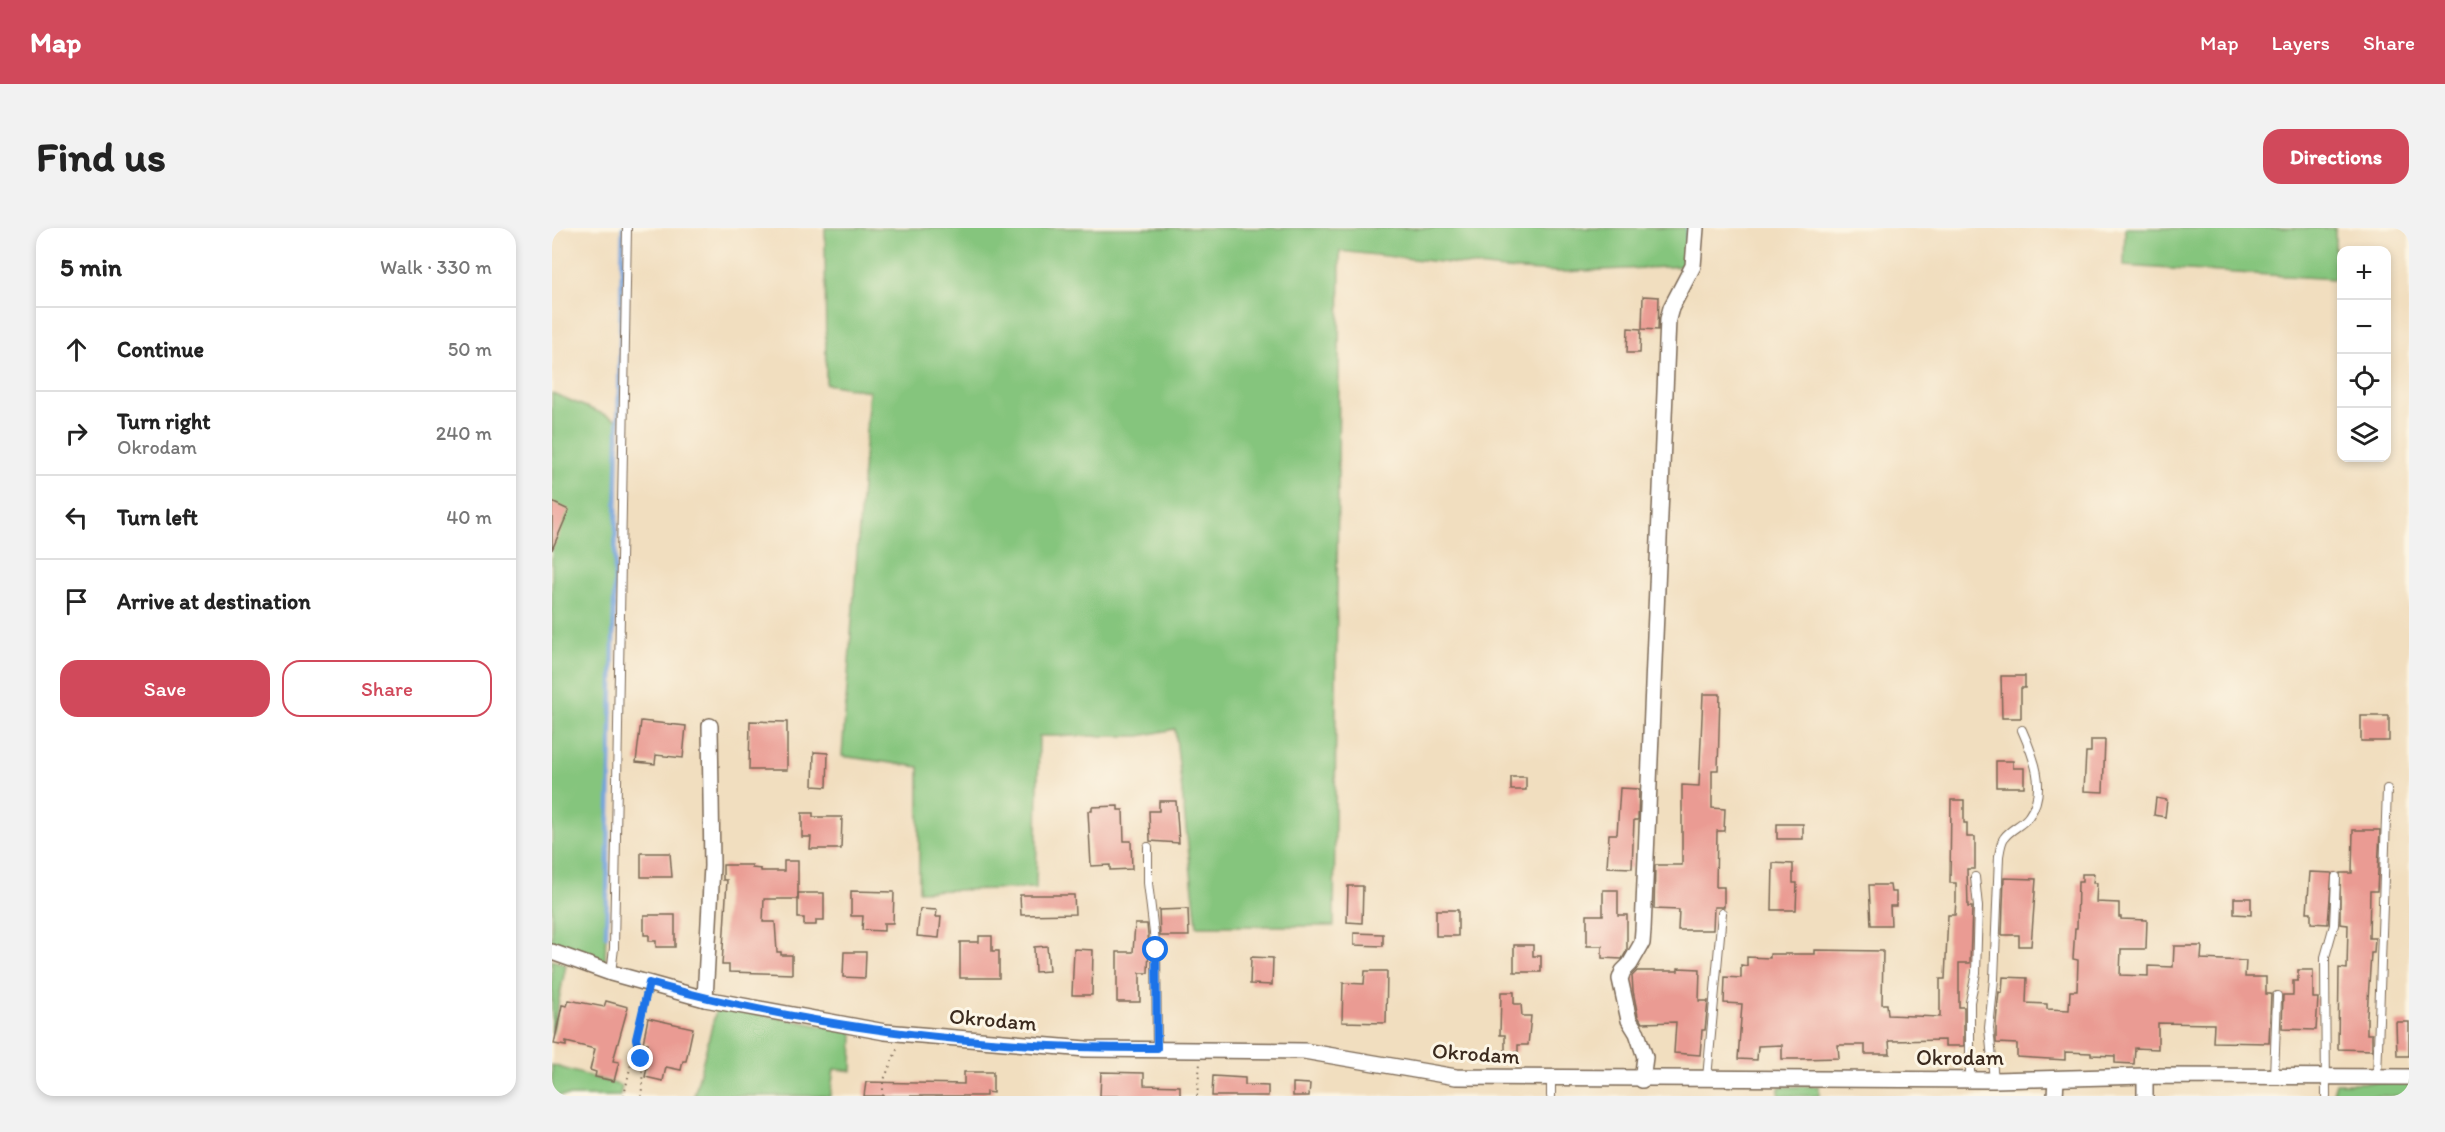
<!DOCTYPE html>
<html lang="en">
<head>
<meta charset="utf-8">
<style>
  :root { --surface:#fff; --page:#f2f2f2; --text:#222; --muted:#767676; --line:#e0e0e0; --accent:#d1495b }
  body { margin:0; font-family:Itim,sans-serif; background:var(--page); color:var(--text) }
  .controls { position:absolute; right:18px; top:18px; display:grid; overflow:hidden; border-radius:12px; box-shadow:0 3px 9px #0003 }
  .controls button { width:54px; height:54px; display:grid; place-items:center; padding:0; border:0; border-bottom:2px solid var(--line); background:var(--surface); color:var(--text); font:30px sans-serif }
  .stop { position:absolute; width:18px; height:18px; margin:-14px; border:4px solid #1a73e8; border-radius:50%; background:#fff }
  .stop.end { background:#1a73e8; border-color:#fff; box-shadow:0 2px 6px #0008 }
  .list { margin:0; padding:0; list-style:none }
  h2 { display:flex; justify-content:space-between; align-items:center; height:78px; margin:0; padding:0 24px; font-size:26px }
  h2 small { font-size:20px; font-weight:400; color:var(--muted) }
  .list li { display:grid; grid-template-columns:39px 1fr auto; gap:18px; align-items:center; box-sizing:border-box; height:84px; padding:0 24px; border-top:2px solid var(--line) }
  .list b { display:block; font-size:22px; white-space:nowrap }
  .list p { margin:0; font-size:20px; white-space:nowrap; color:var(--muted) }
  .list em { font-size:20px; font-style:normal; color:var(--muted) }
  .actions { display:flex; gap:12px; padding:18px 24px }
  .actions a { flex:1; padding:14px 0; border:2px solid var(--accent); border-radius:18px; text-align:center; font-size:21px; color:var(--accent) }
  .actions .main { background:var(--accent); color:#fff }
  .icon { flex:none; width:33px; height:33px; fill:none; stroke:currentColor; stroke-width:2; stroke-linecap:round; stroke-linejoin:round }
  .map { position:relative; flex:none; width:1857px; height:868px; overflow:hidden; border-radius:18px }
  header { display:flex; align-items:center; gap:36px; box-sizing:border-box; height:84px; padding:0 30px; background:var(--accent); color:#fff }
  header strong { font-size:28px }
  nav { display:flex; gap:33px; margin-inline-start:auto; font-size:21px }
  .intro { display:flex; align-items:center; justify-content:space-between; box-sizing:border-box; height:144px; padding:0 36px }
  h1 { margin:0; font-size:42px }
  .button { padding:15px 27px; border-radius:18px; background:var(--accent); color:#fff; font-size:21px; font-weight:700 }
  main { display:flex; gap:36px; padding:0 36px }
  aside { flex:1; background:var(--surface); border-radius:18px; box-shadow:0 3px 9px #0003 }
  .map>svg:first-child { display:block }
  .green { fill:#85c57d; stroke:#60784e; stroke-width:1.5 }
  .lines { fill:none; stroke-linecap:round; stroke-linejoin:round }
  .stream { stroke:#73a3dd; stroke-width:4.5 }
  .building { fill:#ea9b93 }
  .lane-casing { stroke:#7b6956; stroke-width:10 }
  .street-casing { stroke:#7b6956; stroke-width:18 }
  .path { stroke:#7b6956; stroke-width:2; stroke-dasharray:1.5 4.5; stroke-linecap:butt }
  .lane { stroke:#fff; stroke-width:8 }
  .street { stroke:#fff; stroke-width:15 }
  .route { stroke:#1a73e8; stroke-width:8 }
  .labels { text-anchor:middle; stroke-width:6; stroke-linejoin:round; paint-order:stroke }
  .street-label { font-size:22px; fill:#3b2a1e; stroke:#fcf5e5 }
</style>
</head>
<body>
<header>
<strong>Map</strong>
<nav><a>Map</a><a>Layers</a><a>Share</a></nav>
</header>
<div class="intro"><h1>Find us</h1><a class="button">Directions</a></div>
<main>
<aside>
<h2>5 min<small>Walk · 330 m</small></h2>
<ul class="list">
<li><svg class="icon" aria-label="ahead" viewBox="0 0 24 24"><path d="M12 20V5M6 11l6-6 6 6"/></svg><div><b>Continue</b></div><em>50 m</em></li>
<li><svg class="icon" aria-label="right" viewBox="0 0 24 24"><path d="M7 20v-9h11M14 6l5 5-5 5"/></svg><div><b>Turn right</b><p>Okrodam</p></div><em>240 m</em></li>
<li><svg class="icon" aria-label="left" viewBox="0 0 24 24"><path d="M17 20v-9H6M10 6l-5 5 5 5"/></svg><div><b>Turn left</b></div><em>40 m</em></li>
<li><svg class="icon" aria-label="arrive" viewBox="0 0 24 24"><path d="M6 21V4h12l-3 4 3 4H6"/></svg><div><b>Arrive at destination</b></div></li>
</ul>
<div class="actions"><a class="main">Save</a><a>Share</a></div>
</aside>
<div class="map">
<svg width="1857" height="868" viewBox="0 0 1857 868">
  <rect width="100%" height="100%" fill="#fcf5e5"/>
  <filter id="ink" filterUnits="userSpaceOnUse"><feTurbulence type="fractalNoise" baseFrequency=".0167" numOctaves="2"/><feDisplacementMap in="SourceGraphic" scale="12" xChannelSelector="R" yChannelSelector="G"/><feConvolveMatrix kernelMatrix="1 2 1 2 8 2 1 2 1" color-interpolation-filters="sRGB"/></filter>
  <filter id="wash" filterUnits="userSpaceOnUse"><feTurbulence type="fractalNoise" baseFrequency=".008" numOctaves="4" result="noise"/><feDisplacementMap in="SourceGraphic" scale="24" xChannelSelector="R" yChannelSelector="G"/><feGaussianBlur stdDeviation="1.35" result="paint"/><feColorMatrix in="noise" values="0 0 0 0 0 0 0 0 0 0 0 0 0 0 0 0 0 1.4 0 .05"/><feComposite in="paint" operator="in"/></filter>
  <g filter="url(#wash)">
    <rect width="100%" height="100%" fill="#f1debf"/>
    <g class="green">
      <polygon points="273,0 1136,0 1135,38 1009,44 952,41 788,23 782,698 645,698 623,501 588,508 487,508 484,660 367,663 367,539 290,528 317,163 274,156"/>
      <polygon points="1573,0 1783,0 1783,51 1572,38"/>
      <polygon points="0,165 66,192 53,738 0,719"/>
      <polygon points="0,732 14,737 0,806"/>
      <polygon points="165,778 301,804 300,843 282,841 278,868 142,868"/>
      <polygon points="0,837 70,858 68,868 0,868"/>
      <polygon points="1857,854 1857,868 1780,868 1784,855"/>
      <polygon points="1267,858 1267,868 1227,868 1227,859"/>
    </g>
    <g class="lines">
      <g class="stream">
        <polyline points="1135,18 1136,0"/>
        <polyline points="54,708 71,0"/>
      </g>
    </g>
    <g id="blocks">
      <g class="building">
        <polygon points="1091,68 1107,69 1106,102 1090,101"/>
        <polygon points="1076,100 1089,101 1088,125 1075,125"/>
        <polygon points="0,274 17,282 0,322"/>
        <polygon points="1449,448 1473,448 1473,460 1469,460 1469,490 1450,490"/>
        <polygon points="1151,466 1168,466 1166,542 1160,542 1160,580 1173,581 1172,603 1165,603 1164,659 1172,659 1172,679 1162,679 1161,702 1126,702 1127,682 1102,681 1103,637 1130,637 1130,557 1147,558"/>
        <rect x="1809" y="488" width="28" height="25"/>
        <polygon points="89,493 134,498 131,530 104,527 103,536 84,534"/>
        <polygon points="198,493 235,494 235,542 197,542"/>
        <polygon points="1539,512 1553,512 1551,564 1532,563 1534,524 1539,524"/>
        <polygon points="262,524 276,525 275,559 261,558"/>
        <polygon points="1444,533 1461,533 1461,540 1472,540 1472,559 1444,559"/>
        <rect x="959" y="549" width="15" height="13"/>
        <polygon points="1068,560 1087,561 1086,592 1082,592 1080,640 1055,639 1057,606 1065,606"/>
        <polygon points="1604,570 1615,572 1613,589 1602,587"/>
        <polygon points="1399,572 1412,572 1412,595 1415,595 1415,609 1423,609 1423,641 1415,641 1416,679 1420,679 1418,735 1407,735 1407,779 1412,779 1412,818 1393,818 1393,812 1337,813 1338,826 1313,826 1313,817 1286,817 1287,830 1248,831 1230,831 1230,817 1206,818 1205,832 1186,831 1190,776 1172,775 1173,749 1189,750 1189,737 1195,738 1195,729 1218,730 1218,726 1263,726 1263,722 1331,723 1330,776 1335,776 1336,787 1388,789 1388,751 1393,751 1396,687 1403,687 1404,672 1404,655 1398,655"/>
        <polygon points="607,573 624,573 627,615 598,613 597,583 607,583"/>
        <polygon points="566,578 566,582 571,582 572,613 579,613 580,641 558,642 558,637 539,638 536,583 540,583 540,579"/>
        <polygon points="250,585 261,585 261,589 290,589 289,621 258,621 259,609 250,609"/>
        <rect x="1225" y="596" width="26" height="15"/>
        <polygon points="1801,602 1828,602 1825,663 1818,663 1817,710 1823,710 1822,725 1819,725 1815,787 1815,806 1820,806 1820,822 1786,821 1787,740 1795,741 1796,697 1788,696 1788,645 1800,645"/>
        <polygon points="89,625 118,625 120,649 89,649"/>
        <polygon points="232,633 246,633 246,671 212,671 211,694 223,694 225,724 229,724 229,727 240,727 240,746 177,744 177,737 170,737 175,652 171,652 171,637 200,637 200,640 209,641 209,643 232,643"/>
        <polygon points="1221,635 1241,636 1241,655 1245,655 1244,682 1220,682"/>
        <polygon points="1758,644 1780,645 1776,696 1759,695 1759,684 1755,684"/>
        <polygon points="1530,646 1542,646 1541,655 1545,655 1544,674 1567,675 1567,689 1569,689 1569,691 1595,692 1594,721 1569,721 1568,747 1596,748 1596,738 1621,739 1622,718 1650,718 1649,731 1694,733 1693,749 1714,749 1714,766 1719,766 1717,815 1661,814 1662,796 1606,795 1606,821 1583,820 1582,836 1563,835 1563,828 1539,827 1539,825 1513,824 1513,832 1465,829 1465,816 1444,815 1444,794 1447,764 1450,765 1451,749 1475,750 1474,775 1495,776 1495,781 1517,782 1518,763 1525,763 1526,732 1521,731 1523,700 1525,700 1526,654 1530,654"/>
        <polygon points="1452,650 1484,651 1479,718 1467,718 1467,707 1450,707"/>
        <polygon points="1317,657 1338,657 1339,664 1344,664 1344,678 1338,678 1339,697 1319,697"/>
        <polygon points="796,658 811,658 810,695 795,694"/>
        <polygon points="1051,662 1066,662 1066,687 1075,687 1075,722 1070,731 1050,730 1050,718 1035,718 1035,687 1051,687"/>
        <polygon points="299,663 342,664 341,695 332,695 332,703 310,702 311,688 299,688"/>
        <polygon points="246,665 272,665 272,692 264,692 264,697 252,697 252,690 246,690"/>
        <polygon points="468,667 522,667 523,686 469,687"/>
        <polygon points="1682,670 1699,670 1699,687 1682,686"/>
        <polygon points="368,681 385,682 384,689 389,689 387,710 365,708"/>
        <polygon points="636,681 637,708 608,708 607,682"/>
        <rect x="884" y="682" width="22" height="26"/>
        <polygon points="92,687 123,687 123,719 104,719 104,713 97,713 97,707 92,707"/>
        <polygon points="583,696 595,696 597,718 596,745 588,745 588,774 565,774 565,724 581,724"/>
        <polygon points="802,705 831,706 831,718 802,717"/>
        <polygon points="427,708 440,708 440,723 447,723 447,750 408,750 408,714 427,714"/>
        <polygon points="962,717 981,717 981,728 989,728 989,744 962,744"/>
        <polygon points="495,718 497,743 483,744 482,719"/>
        <polygon points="522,721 541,722 540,767 520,767"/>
        <polygon points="292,724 314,724 313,750 291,749"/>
        <polygon points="699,729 721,730 720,757 698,756"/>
        <polygon points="1126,740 1148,741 1147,773 1156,773 1153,802 1150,802 1148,827 1122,825 1124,794 1090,795 1086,788 1081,763 1080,748 1085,743 1126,743"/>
        <polygon points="1746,742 1761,742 1761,770 1766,770 1764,802 1730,801 1731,767 1741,767 1741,753 1746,753"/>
        <polygon points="813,743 835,743 834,795 790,794 791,755 812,756"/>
        <polygon points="949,764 962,764 962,776 969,776 970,788 979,788 976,817 966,817 966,824 953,824 953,807 948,807"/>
        <polygon points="17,772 52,779 54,773 76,779 61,833 67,834 62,853 43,849 44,844 38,842 43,821 14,814 14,818 2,816 10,777 15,778"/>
        <polygon points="96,790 141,800 134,833 131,833 129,842 114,839 111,853 93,849 97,830 93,830 96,815 91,815"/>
        <polygon points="1844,794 1857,794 1857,828 1845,828"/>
        <polygon points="412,844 441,844 441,865 434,864 434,868 312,868 314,854 412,856"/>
        <polygon points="549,844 592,845 592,857 628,858 628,868 548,868"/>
        <polygon points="661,848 693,850 693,857 716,858 716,868 660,868"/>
        <polygon points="741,855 758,856 757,868 741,868"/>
      </g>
    </g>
  </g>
  <g filter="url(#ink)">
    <use href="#blocks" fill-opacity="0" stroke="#7b6956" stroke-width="1.5"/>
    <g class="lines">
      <defs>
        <g id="lane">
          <polyline points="596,619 596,655 604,722 605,821"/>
          <polyline points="59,745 62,720 75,0"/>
          <polyline points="1722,849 1725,768"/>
          <polyline points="1825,849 1835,561"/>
          <polyline points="1155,850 1170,685"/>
          <polyline points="1418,852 1418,774 1424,745 1426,679 1423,649"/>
          <path d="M 1442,852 L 1437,800 L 1442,751 L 1447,628 C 1448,623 1449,614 1452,610 C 1458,601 1471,597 1477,588 C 1496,562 1481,527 1470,502"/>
          <polyline points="999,868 999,852"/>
          <polyline points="1774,868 1773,729 1782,697 1784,649"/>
        </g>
        <g id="street">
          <polyline points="0,724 59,745 153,771 333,804 534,821 752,823 904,849 1442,852 1593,848 1857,849"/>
          <polyline points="153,771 160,638 158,498"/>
          <polyline points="1090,852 1093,829 1085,805 1077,792 1068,751 1071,743 1078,736 1090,715 1091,702 1116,91 1119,80 1141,38 1144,0"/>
          <polyline points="1503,868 1504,852"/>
          <polyline points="1593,868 1593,848"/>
        </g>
      </defs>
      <use href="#lane" class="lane-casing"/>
      <use href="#street" class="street-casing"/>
      <g class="path">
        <path d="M 84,814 C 90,832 92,849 89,868"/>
        <polyline points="72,868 93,770"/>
        <polyline points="331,868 331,854 346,819"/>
        <polyline points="645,868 648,835"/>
      </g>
      <use href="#lane" class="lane"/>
      <use href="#street" class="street"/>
    </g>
  </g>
  <g class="lines" filter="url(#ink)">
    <path class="route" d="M 89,831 L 84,811 L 97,755 C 262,800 434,821 605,820 L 604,722"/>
  </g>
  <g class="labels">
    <g class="street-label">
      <text transform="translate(441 791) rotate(5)" y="8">Okrodam</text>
      <text transform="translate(924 825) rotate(4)" y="8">Okrodam</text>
      <text x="1408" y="837">Okrodam</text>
    </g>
  </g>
</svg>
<div class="controls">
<button>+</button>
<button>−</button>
<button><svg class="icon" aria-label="locate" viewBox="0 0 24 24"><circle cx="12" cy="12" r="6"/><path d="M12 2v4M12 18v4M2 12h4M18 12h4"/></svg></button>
<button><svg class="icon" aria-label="layers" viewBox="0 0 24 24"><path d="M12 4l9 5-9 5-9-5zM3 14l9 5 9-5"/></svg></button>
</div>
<div class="stop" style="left:604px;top:722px"></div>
<div class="stop end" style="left:89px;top:831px"></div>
</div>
</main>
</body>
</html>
